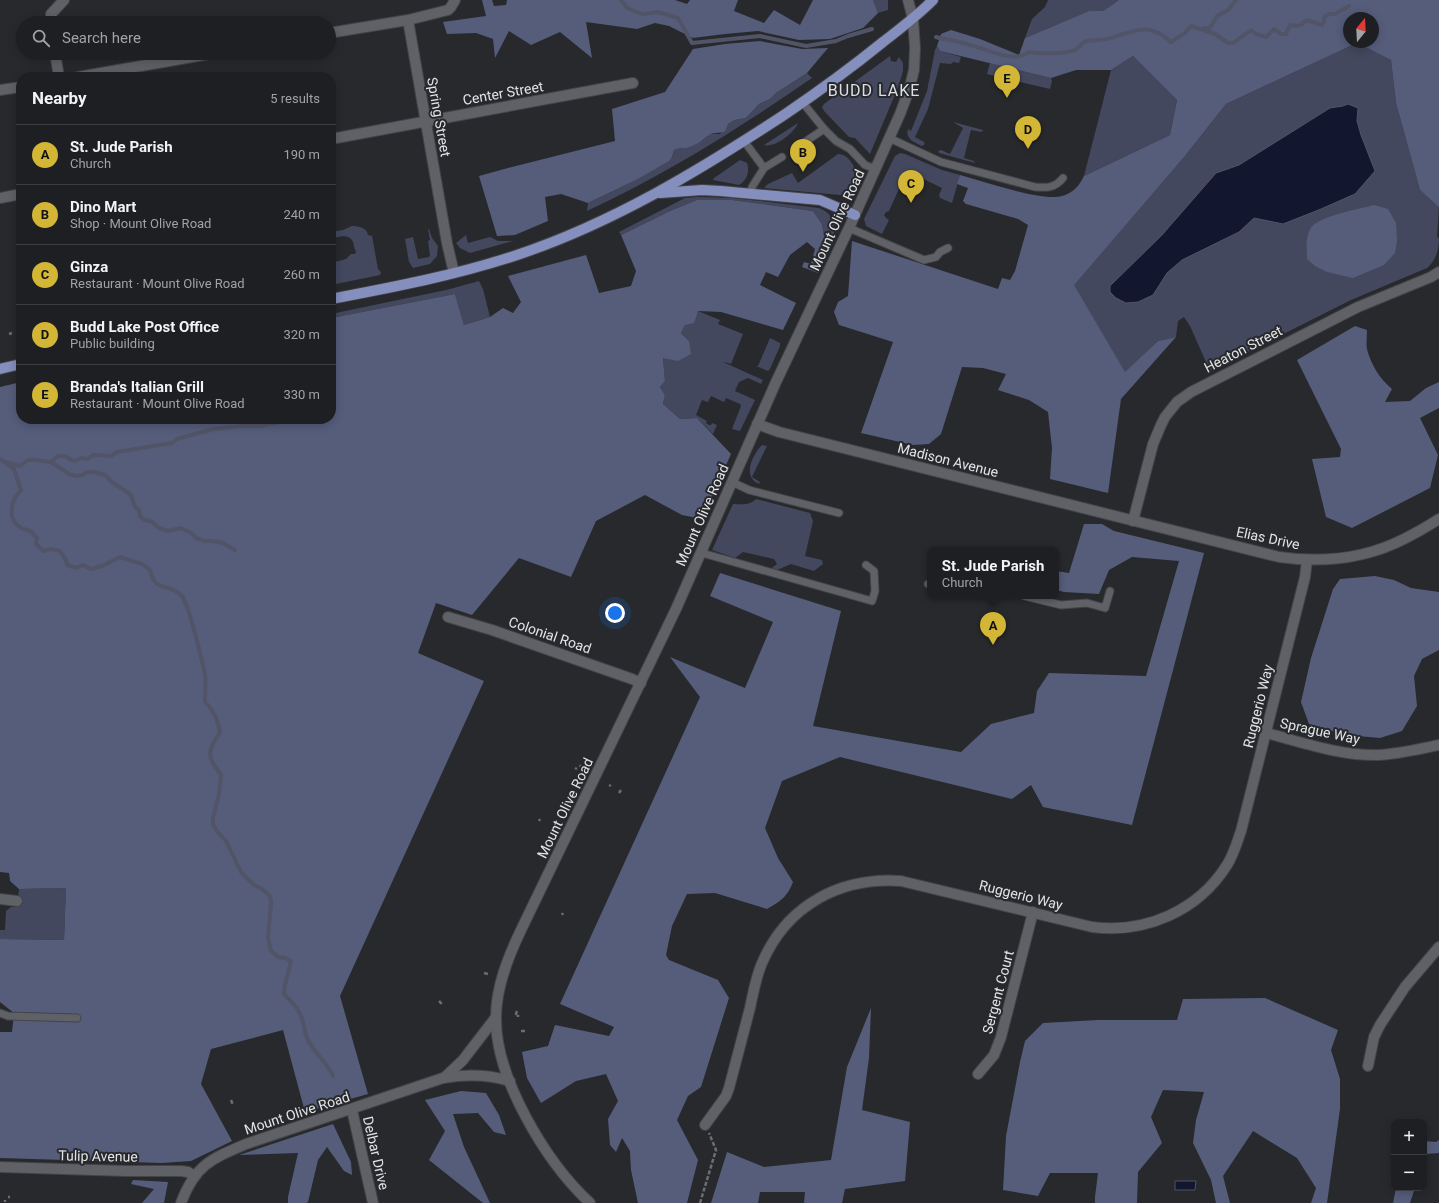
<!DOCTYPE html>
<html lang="en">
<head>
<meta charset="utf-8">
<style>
  :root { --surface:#1d1f22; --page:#2a2c2f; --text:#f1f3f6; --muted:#a0a2a5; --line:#3b3d40; --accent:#d3b635 }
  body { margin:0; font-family:Roboto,sans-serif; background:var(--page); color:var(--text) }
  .controls { position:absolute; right:12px; bottom:12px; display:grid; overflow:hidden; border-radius:8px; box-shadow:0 2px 10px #0003 }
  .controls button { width:36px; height:36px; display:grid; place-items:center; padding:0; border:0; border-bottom:1px solid var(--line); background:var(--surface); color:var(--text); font:20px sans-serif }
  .compass { position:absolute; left:1343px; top:12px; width:36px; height:36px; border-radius:50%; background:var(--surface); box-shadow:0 2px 10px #0003; rotate:18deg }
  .you { position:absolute; left:615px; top:613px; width:14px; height:14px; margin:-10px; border:3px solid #fff; border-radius:50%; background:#1a73e8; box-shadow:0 0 0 6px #1a73e833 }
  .badge { display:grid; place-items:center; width:26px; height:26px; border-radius:50%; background:var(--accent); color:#111; font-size:13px; font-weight:700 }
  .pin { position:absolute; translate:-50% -33px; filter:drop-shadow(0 1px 2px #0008) }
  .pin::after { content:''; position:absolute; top:21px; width:14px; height:12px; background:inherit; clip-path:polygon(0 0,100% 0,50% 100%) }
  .popup { position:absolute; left:927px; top:547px; width:132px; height:52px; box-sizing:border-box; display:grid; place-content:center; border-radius:8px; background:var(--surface); filter:drop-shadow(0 1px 3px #0005); font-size:13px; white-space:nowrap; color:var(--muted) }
  .popup b { font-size:15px; color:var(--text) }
  .popup::after { content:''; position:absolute; left:50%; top:100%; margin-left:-8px; border:8px solid transparent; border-top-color:var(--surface) }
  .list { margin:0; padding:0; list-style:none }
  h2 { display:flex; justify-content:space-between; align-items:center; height:52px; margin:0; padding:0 16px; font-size:17px }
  h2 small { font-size:13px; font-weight:400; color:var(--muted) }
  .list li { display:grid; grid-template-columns:26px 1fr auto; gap:12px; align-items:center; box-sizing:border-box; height:60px; padding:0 16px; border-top:1px solid var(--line) }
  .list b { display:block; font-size:15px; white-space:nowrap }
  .list p { margin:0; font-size:13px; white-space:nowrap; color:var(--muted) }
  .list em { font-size:13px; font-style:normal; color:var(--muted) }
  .icon { flex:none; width:22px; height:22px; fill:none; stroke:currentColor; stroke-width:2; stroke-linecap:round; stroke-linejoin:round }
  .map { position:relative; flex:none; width:1439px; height:1203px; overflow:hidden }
  .search { position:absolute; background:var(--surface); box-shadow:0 2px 10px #0003; left:16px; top:16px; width:320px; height:44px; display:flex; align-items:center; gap:10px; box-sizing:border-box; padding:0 14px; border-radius:22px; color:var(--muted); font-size:15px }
  .panel { position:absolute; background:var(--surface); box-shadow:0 2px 10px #0003; left:16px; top:72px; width:320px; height:352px; border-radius:16px }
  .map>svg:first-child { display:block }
  .green { fill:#43485e }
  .forest { fill:#565d7b; fill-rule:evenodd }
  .water { fill:#12162f; stroke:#515466 }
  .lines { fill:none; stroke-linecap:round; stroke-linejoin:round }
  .stream { stroke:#515466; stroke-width:4 }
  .service-casing { stroke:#434447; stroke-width:9 }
  .minor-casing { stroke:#434447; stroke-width:12 }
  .tertiary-casing { stroke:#434447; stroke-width:12 }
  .secondary-casing { stroke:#434447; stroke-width:12 }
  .primary-casing { stroke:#434447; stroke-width:12 }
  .path { stroke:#6c6d71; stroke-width:2.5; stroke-dasharray:4 2; stroke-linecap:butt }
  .service { stroke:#5f6166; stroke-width:7 }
  .minor { stroke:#5f6166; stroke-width:10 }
  .tertiary { stroke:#5f6166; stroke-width:10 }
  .secondary { stroke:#5f6166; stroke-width:10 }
  .primary { stroke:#858fbe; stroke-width:10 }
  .labels { text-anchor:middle; stroke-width:4; stroke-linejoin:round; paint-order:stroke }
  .street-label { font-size:14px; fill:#e3e4e7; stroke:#27292d }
  .quarter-label { font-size:16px; letter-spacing:1px; fill:#dddfe5; stroke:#27292d }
</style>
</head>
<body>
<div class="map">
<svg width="1439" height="1203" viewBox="0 0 1439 1203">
  <rect width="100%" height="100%" fill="#27292d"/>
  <g class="green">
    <polygon points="873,0 888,0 888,10 878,13"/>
    <polygon points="1048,0 1119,0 1103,11 1089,11 1025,38 1032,19 1045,7"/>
    <path d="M 1357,43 L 1391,60 L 1396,103 L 1420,190 L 1439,206 L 1437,237 L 1439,238 C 1439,249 1436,261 1427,268 L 1351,300 L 1210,371 L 1190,326 L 1184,317 L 1178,321 L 1176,337 L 1158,341 L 1125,373 L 1073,285 L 1185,156 L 1226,104 Z"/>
    <path d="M 937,46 L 940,51 L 961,57 L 959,63 L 953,62 L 951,64 L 940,63 L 928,109 L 915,137 L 924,142 L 925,144 L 922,146 C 914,142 905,139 908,129 L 911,131 L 927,91 L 935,50 Z"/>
    <polygon points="890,56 891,61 896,62 899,57 903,63 903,71 899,85 870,154 855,138 849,137 824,111 822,107 824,104"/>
    <polygon points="1133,56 1177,100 1170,135 1084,176 1111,70"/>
    <polygon points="990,63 1051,78 1052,81 1050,89 987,74"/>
    <path d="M 807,73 L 812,78 C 740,128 666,174 587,211 L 588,203 L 636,180 L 672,157 L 674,150 L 679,147 L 682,149 L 703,140 L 709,134 L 720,134 L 728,124 L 735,120 L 746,118 L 759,104 L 770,99 L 776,93 Z"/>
    <polygon points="953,122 983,130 982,132 971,130 964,158 974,161 975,163 939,153 938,151 941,150 950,154 963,128"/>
    <path d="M 798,123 C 794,133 775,148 764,145 Z"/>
    <polygon points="900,153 905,154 942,170 960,175 952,203 940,198 939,195 942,188 907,171 889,211 886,212 884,215 886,218 889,220 882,234 866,226 864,219 895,156"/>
    <path d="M 838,154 C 850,154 855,169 860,178 L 851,196 L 764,188 L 768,184 L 792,173 L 798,183 Z"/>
    <path d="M 740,160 L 747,163 C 750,172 747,180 739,185 L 713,180 L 714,178 Z"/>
    <path d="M 699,197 L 733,198 L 819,208 C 836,214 837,230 831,245 L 825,242 L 822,224 L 813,211 L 732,200 L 697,200 L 670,211 L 621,235 L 619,232 L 685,198 Z"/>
    <path d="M 352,226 C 359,226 367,228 368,235 L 372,236 L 378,269 L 381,272 L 380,275 L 331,285 L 331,263 L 346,259 L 351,254 L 355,254 L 356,252 C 354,248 354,245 353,242 C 349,233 338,237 331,239 L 331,232 L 343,230 Z"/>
    <polygon points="428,229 429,229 432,238 438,246 437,256 430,264 413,268 409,262 405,239 413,237 418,259 429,257 430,255 428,241 430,240"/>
    <polygon points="466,235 468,243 490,237 498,241 513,241 470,253 460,248 456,243"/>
    <polygon points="479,281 483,289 490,317 464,325 455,294 331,318 331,314 446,290"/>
    <polygon points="698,311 720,320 718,324 743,334 731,364 724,362 723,362 763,380 761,384 748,378 739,382 735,391 755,400 740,431 732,429 741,406 740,404 726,398 724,402 711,396 708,402 702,400 696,415 707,421 706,423 709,425 711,425 712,423 717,425 713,434 697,418 680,419 663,404 665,395 660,387 665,381 663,358 689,341 681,333 685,325"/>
    <polygon points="770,338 780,343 780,346 770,369 768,371 756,366 758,366"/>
    <path d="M 762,445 L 767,446 L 752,477 L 760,482 L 759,484 C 742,477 752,455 762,445 Z"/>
    <path d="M 756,499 L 810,513 L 813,521 L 805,556 L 822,560 L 823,564 L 814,571 L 791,564 L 775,571 L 769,570 L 777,564 L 774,559 L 743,552 L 735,558 L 712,550 L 733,504 C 742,504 749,506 756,499 Z"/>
    <polygon points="66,888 64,940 0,939 0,930 5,930 6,911 11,907 17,907 19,889"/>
  </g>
  <g class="forest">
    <polygon points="482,0 492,0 494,6 506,5 507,0 675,0 687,4 690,0 738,0 734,11 764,23 774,10 800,25 813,0 873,0 878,13 863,28 830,39 799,40 758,31 725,34 693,38 669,26 655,23 637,29 586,22 592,58 560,32 531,45 509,31 495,58 493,39 476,33 447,34 443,22 486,16"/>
    <path d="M 1119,0 L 1439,0 L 1439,207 L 1420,190 L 1396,103 L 1391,60 L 1357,43 L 1226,104 L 1185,156 L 1074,285 L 1125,372 L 1158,341 L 1176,337 L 1121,399 L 1108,493 L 1050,479 L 1052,448 L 1048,412 L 1029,400 L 998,390 L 1006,374 L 983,368 L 962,367 L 941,434 L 929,444 L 913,445 L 861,433 L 893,342 L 839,325 L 834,312 L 838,302 L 848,296 L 852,241 L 998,289 L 1002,278 L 1010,280 L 1015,271 L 1028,225 L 1018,219 L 966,204 L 963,201 L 968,188 L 957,184 L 960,175 C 983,181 1042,202 1062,196 C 1073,193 1079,186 1084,176 L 1170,135 L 1177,100 L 1133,56 L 1111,70 L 1076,70 L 1051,78 L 940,51 L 937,46 L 941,34 L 951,30 L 980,39 L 1019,55 L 1025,38 L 1089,11 L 1103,11 ZM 1349,18 L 1373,18 L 1373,42 L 1349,42 Z"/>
    <path d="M 760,41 L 802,49 L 828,48 L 807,73 L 776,93 L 770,99 L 759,104 L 746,118 L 735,120 L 728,124 L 725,131 C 720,134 713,132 709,135 C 707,136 705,138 704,139 C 698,144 686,150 679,148 L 674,150 L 672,157 L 669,161 L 636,180 L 588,203 L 561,194 L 545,197 L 548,221 L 515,235 L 497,236 L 479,176 L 508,168 L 615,141 L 612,109 L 665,92 L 693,49 L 725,44 Z"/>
    <polygon points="697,200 732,200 813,211 822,224 825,242 831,245 818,273 802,267 804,262 811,264 815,249 807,242 790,255 778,277 766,272 760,285 796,303 783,330 721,312 698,311 694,323 685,325 681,333 689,341 691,354 678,361 663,358 665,381 660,387 665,395 663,404 680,419 697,418 731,454 702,519 682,515 645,495 596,521 571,577 519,558 472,615 436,603 418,653 484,681 340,996 368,1094 305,1112 283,1030 211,1049 201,1084 232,1141 191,1161 162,1163 0,1158 0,1032 12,1032 14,1013 0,1002 0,939 64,940 66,888 19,889 10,881 9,873 0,872 0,387 21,382 21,419 331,419 331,318 455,294 464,325 490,317 503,308 513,313 521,302 508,276 586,255 599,293 631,286 636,271 621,235 670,211"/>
    <path d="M 1374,205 L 1388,209 L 1396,223 L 1397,240 L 1395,253 L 1384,265 L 1353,278 L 1327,272 L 1315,266 L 1307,259 C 1307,249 1305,237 1311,228 C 1318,216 1360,209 1374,205 Z"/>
    <path d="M 1355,326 L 1367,330 C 1367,336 1366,343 1367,349 C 1371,365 1380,379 1392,389 L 1385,402 L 1410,401 L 1426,388 L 1439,382 L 1439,408 L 1420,418 L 1438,455 L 1430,488 L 1352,528 L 1326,517 L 1312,459 L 1340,457 L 1341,449 L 1297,360 Z"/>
    <path d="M 1084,524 L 1102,524 L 1114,531 L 1204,553 L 1132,825 L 1043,807 L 1031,785 L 1012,799 L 840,757 L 782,781 L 765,828 L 778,858 L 793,882 C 787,897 781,901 767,909 L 715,893 L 687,894 L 672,926 L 666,955 L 669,960 L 718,980 L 729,998 L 701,1087 L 688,1096 L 677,1120 L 698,1160 L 687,1203 L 638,1203 L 631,1170 L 630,1151 L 622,1138 L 616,1152 L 610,1145 L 608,1119 L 618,1101 L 606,1074 L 576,1081 L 541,1103 L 527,1078 L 522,1052 L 548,1046 L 555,1025 L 609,1036 L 614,1027 L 560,1004 L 700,697 L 670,657 L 745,688 L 773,622 L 710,596 L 720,573 L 841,611 L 813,726 L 961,752 L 991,724 L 1034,713 L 1037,691 L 1049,673 L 1146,676 L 1179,561 L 1132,557 L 1109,570 L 1099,594 L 1064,592 L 1056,590 L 1056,571 L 1069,573 Z"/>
    <polygon points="1375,576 1394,580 1411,588 1439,592 1439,650 1422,659 1414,676 1417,706 1402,731 1380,738 1346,735 1309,724 1301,702 1311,658 1333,589 1340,579"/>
    <polygon points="1265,998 1338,1030 1331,1050 1340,1079 1340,1109 1327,1203 1311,1203 1316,1188 1297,1158 1253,1131 1223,1176 1230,1203 1216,1203 1211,1180 1193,1143 1196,1120 1204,1092 1163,1090 1151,1117 1162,1143 1138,1172 1137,1203 1095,1203 1095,1197 1098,1173 1050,1173 1038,1196 1003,1190 1006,1136 1020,1062 1025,1041 1043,1023 1098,1020 1177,1020 1183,999"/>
    <polygon points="871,1008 869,1058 862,1110 910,1122 905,1181 845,1189 842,1203 804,1203 805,1192 760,1192 758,1203 711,1203 727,1152 764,1167 831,1160 847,1067"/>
    <polygon points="461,1091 486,1093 499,1115 506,1135 494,1132 478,1113 453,1114 464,1147 490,1203 483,1203 429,1160 445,1131 425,1100"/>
    <polygon points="333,1124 351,1162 352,1175 344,1171 327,1147 318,1160 308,1202 306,1203 288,1203 288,1197 298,1153 239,1155"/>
    <polygon points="1439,1140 1439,1153 1426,1154 1424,1159 1424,1141 1436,1142"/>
    <polygon points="133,1180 168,1182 164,1203 142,1203 154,1189 131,1184"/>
    <polygon points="1396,1188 1415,1188 1410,1203 1393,1203"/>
  </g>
  <g class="water">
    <polygon points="1348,104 1358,108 1357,121 1361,135 1375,171 1355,194 1321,209 1283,224 1254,218 1239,232 1182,260 1167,273 1153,295 1138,302 1126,303 1116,298 1110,292 1110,286 1162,235 1216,173 1239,165 1330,108 1343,106"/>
    <polygon points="1175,1181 1196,1181 1195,1190 1175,1190"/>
  </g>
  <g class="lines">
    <g class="stream">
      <polyline points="621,0 627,8 642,14 658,12 678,18 692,43 760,36 806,46 836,41 848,36 872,29"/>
      <path d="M 1203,30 L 1215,34 L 1228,43 L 1233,43 L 1251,30 L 1256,34 L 1266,37 L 1274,29 L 1281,34 L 1286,34 L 1290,25 C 1298,27 1302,25 1307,20 L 1322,25 L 1324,21 L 1325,16 L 1330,14 L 1335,14 L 1349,6"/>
      <path d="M 936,37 C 947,40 959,41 970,45 C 987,49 1013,64 1029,52 C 1040,54 1064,54 1075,50 C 1080,48 1081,42 1087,41 C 1095,39 1103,41 1111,38 C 1136,30 1150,22 1171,42 L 1185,33 L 1191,26 L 1200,29 L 1210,28 L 1217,16 L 1228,10 L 1236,0"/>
      <path d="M 0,459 L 14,469 L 21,490 C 11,500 6,518 21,528 C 24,530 27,529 30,531 C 32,533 35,536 37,538 L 36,544 L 43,551 L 51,549 L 60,551 L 66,560 L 67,565 L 76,568 L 83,565 L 91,569 L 102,566 L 120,557 L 142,564 L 150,570 C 155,593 167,582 181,595 C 189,603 202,661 205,674 C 206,683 205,693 205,702 C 215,712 217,719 220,732 C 207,753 206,755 221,775 L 219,794 L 213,818 L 213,824 L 216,830 L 226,841 L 241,872 L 254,885 L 262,889 L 270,896 L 271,903 L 268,938 L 271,951 L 278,957 L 285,958 L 291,961 L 285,985 L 284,994 C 292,1003 298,1007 302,1019 C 305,1026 304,1033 308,1040 C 315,1054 327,1062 333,1076"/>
      <polyline points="5,462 20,466 28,460 36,460 51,462 69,474 76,476 82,475 87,472 95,472 105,475 112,482 131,495 135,507 139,510 140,516 144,520 151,521 159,528 168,531 181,528 191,533 196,538 205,541 213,541 223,543 235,550"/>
      <polyline points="51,462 58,456 65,456 74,461 81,458 88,459 93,455 111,456 117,452 172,443 177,439 213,429 243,426 260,426 295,419"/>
    </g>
    <defs>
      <g id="service">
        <polyline points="803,103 824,129 836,141 850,149 865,165 876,169"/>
        <path d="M 889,138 L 941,162 L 1035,187 C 1047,188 1055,188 1063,178"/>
        <polyline points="744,141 764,168 782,157"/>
        <polyline points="796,148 824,129"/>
        <polyline points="751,193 752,187 764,168"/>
        <polyline points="849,228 924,260 936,257 940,252 948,248"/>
        <polyline points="732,482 749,490 839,513"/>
        <polyline points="702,553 872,601 875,591 874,571 866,565"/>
        <polyline points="928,584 930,583"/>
        <polyline points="1024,596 1061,605 1087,603 1105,608 1110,591"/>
        <polyline points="0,1013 8,1016 77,1018"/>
      </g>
      <g id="minor">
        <polyline points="51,23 51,14 64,0"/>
        <polyline points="329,33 408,20"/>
        <polyline points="55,53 59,77"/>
        <polyline points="78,77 215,53"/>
        <polyline points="0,90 21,87"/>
        <polyline points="331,139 633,83"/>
        <polyline points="0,198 21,194"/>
        <polyline points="454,273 447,243 408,20 448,10 451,7 455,0"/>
        <path d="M 757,424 L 779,432 L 1279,557 C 1322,563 1365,559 1404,539 C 1416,533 1428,526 1439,519"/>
        <polyline points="1133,521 1153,444 1161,425 1165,417 1177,402 1191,392 1358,307 1431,277 1439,272"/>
        <polyline points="448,617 492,630 632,679 641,683"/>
        <path d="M 1266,733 C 1302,742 1340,756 1378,755 C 1399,754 1419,749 1439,745"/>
        <polyline points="0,899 17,901"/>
        <polyline points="1368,1066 1374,1037 1380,1025 1405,987 1439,947"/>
        <polyline points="978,1074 994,1055 1001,1037 1033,912"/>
        <polyline points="352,1110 373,1203"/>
        <path d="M 705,1125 L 726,1096 L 729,1088 C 736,1061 743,1034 750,1008 C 753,993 756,977 762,963 C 787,905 840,877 901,881 L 1092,927 C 1145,934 1198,911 1227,865 C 1234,854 1237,842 1241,831 L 1305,577 L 1307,560"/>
      </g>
      <g id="tertiary">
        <polyline points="908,0 913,19"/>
        <polyline points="444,1078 463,1060 496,1017"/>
        <polyline points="0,1167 126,1171 181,1171 188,1172 194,1176"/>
        <path d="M 181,1203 C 195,1165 211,1159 246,1144 L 443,1078 C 466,1074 487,1074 510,1081"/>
      </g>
      <path id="secondary" d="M 590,1203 C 546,1162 495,1078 496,1017 C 496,987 508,957 521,930 L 676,609 L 776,382 L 849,228 L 900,114 L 909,90 L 914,70 L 915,48 L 913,19"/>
      <g id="primary">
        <polyline points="660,193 702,190 721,191 820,200 855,215"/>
        <path d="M 331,299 C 394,287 457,275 517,255 C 613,223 700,170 784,115 C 818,92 851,68 883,42 C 900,29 917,16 933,0"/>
        <polyline points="0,369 21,364"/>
      </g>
    </defs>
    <use href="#service" class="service-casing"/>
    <use href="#minor" class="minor-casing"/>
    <use href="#tertiary" class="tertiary-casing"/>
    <use href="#secondary" class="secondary-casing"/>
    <use href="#primary" class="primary-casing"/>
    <g class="path">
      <polyline points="9,334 12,333"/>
      <polyline points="580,767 581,765"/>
      <polyline points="575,768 577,769"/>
      <polyline points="609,785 611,786"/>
      <polyline points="619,793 621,790"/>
      <polyline points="539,821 540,819"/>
      <polyline points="562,915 563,913"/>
      <polyline points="484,973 488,974"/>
      <polyline points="439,1001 442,1004"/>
      <polyline points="517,1011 516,1014 518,1014 518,1017"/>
      <polyline points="521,1031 525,1031"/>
      <polyline points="231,1100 233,1105"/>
      <polyline points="8,1197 10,1197"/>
      <polyline points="5,1200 5,1202"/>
      <polyline points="700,1203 716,1150 709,1133"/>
    </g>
    <use href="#service" class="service"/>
    <use href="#minor" class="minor"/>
    <use href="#tertiary" class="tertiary"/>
    <use href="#secondary" class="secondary"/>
    <use href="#primary" class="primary"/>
  </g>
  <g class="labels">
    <g class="street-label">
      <text transform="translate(503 93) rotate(-10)" y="5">Center Street</text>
      <text transform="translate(439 117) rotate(80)" y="5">Spring Street</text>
      <text transform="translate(837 220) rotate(-65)" y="5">Mount Olive Road</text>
      <text transform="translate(1243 349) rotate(-27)" y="5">Heaton Street</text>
      <text transform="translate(948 460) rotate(14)" y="5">Madison Avenue</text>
      <text transform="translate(702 515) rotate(-66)" y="5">Mount Olive Road</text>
      <text transform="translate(1268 538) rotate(12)" y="5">Elias Drive</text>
      <text transform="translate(550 635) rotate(19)" y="5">Colonial Road</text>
      <text transform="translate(1258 706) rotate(-76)" y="5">Ruggerio Way</text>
      <text transform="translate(1320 731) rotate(12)" y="5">Sprague Way</text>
      <text transform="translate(565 808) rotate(-64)" y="5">Mount Olive Road</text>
      <text transform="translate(1021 895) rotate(14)" y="5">Ruggerio Way</text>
      <text transform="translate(998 992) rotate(-75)" y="5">Sergent Court</text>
      <text transform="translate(297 1113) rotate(-18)" y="5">Mount Olive Road</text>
      <text transform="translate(376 1153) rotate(77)" y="5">Delbar Drive</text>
      <text transform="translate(98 1156) rotate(1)" y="5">Tulip Avenue</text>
    </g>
    <g class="quarter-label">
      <text x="874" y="96">BUDD LAKE</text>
    </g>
  </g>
</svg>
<div class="controls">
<button>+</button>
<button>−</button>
</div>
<svg class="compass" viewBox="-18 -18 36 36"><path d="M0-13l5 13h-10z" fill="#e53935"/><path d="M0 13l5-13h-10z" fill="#a0a2a5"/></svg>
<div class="you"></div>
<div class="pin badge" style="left:993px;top:645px">A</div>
<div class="popup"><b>St. Jude Parish</b>Church</div>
<div class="pin badge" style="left:803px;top:172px">B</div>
<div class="pin badge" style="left:911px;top:203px">C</div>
<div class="pin badge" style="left:1028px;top:149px">D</div>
<div class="pin badge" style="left:1007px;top:98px">E</div>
<div class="search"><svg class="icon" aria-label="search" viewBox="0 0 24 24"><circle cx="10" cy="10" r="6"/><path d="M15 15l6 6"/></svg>Search here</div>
<section class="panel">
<h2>Nearby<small>5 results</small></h2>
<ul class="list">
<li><span class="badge">A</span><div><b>St. Jude Parish</b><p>Church</p></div><em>190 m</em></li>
<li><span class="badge">B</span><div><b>Dino Mart</b><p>Shop · Mount Olive Road</p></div><em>240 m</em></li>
<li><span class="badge">C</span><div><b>Ginza</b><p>Restaurant · Mount Olive Road</p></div><em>260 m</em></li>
<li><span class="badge">D</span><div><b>Budd Lake Post Office</b><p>Public building</p></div><em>320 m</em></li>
<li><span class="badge">E</span><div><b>Branda's Italian Grill</b><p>Restaurant · Mount Olive Road</p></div><em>330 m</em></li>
</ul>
</section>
</div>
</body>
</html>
